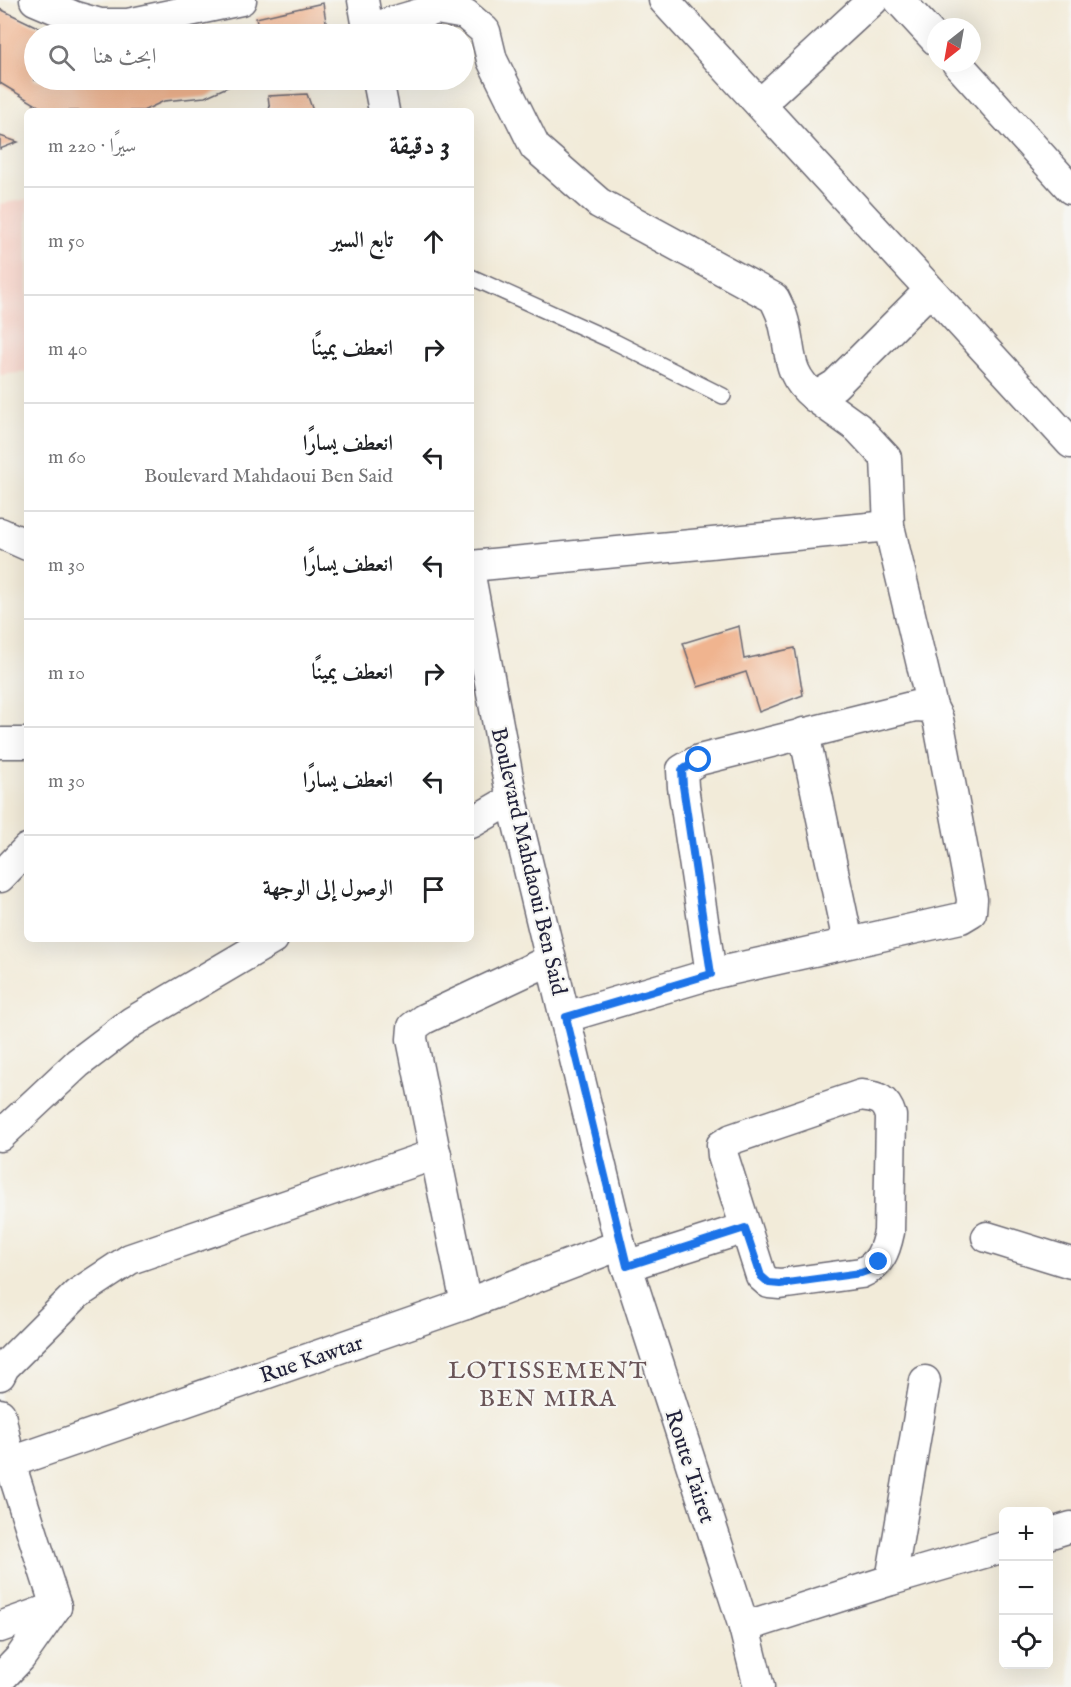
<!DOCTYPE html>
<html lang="ar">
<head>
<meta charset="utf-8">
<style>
  :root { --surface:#fff; --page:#f6f6f6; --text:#202124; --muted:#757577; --line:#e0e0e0 }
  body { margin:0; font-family:"IM FELL English",Amiri,serif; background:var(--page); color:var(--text); direction:rtl }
  .controls { position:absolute; right:18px; bottom:18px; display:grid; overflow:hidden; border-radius:9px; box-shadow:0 6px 24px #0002 }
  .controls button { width:54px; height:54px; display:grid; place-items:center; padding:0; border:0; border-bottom:2px solid var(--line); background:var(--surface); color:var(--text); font:30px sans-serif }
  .compass { position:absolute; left:927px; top:18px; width:54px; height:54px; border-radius:50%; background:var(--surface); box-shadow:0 6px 24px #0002; rotate:211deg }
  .stop { position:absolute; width:18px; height:18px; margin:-14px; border:4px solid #1a73e8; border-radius:50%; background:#fff }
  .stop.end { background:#1a73e8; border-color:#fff; box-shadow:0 2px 6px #0008 }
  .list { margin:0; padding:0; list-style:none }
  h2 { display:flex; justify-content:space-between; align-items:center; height:78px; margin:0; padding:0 24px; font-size:26px }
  h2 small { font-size:20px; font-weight:400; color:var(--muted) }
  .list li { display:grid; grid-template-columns:39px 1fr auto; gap:18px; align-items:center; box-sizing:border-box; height:108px; padding:0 24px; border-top:2px solid var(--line) }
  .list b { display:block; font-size:22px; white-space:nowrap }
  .list p { margin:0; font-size:20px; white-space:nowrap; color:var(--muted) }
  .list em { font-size:20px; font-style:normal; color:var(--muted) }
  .icon { flex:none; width:33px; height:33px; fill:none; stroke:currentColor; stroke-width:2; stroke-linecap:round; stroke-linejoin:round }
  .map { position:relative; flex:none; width:1071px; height:1687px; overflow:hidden; direction:ltr }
  .search { position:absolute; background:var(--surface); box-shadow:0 6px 24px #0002; left:24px; top:24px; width:450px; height:66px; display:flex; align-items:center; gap:15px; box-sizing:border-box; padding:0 21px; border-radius:33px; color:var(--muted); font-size:22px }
  .panel { position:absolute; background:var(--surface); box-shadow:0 6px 24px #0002; left:24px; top:108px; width:450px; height:834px; border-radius:9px; direction:rtl }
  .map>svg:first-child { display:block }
  .built { fill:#f7d1c6 }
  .building { fill:#f0b48f }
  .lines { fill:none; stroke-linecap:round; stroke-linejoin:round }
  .service-casing { stroke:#6b6872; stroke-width:18 }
  .minor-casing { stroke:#6b6872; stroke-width:33 }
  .service { stroke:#fff; stroke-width:15 }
  .minor { stroke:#fff; stroke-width:30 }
  .route { stroke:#1a73e8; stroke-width:8 }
  .labels { text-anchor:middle; stroke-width:4.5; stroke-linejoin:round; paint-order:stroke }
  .street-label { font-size:22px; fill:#22223b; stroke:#f6f6f2 }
  .neighbourhood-label { font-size:24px; letter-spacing:1.5px; fill:#6a5558; stroke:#f6f6f2 }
</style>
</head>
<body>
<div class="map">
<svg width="1071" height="1687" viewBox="0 0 1071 1687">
  <rect width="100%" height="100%" fill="#f6f6f2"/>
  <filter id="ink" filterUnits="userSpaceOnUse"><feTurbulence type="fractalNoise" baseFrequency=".0167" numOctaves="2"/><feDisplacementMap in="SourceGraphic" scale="12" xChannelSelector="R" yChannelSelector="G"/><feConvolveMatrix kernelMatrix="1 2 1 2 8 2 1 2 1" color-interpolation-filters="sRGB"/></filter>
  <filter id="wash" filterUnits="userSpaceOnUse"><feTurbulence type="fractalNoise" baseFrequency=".008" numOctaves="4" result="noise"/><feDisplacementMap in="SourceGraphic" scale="24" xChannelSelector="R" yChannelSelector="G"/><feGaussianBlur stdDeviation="1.35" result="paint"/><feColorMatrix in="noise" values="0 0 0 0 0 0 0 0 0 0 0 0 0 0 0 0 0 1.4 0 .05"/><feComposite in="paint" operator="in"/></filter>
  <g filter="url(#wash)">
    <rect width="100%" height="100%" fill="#f2ebd9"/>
    <polygon class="built" points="27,199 27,372 0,375 0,204"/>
    <g id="blocks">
      <g class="building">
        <polygon points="323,3 328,34 259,34 256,18"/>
        <polygon points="0,9 52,34 34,34 34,80 233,80 234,84 205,97 164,101 143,111 38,111 40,107 0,83"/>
        <polygon points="289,80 316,80 291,89"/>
        <polygon points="307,94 313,111 270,111 268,96"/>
        <polygon points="0,136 18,142 0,149"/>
        <polygon points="739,626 744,659 795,648 803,695 759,712 746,672 698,687 683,643"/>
      </g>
    </g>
  </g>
  <g filter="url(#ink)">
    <use href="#blocks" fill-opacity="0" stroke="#6b6872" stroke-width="1.5"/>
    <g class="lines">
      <defs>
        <polyline id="service" points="471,277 615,342 723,396"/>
        <g id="minor">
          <polyline points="35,0 75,17 100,24 128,24 241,0"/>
          <polyline points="363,0 369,34"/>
          <polyline points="664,0 1071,443"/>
          <polyline points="899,0 936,40"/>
          <path d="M 368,29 L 437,9 L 465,14 L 485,31 L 492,60 L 535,147 L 599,203 L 774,298 C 777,304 780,310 782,316 C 793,349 783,371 815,397 L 835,385 L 929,291"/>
          <polyline points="957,63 1071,189"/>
          <polyline points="378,80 384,111"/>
          <polyline points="760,104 873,0"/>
          <polyline points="0,533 27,545"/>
          <polyline points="471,566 889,526"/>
          <polyline points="471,581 512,799 620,1245 744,1627 759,1687"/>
          <polyline points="804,733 848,942"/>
          <polyline points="0,743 27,743"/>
          <polyline points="471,823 512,799"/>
          <polyline points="0,877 27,849"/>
          <polyline points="711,974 683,787 682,770 699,760 915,706 932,707"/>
          <polyline points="566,1017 711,974 961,918 971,912 972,899 938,719 932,707 889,526 886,458 858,428 815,397"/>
          <path d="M 861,1095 C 878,1097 886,1099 891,1116 L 889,1232 C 885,1251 880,1265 861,1273 L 780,1284 L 769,1283 L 761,1276 L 723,1156 L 722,1145 L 732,1139 Z"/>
          <polyline points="0,1136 78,1063 132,1022 273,939"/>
          <polyline points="987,1237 1071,1263"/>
          <polyline points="626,1266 745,1228"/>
          <polyline points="466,1304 412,1039 413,1027 424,1019 550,960"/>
          <polyline points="0,1375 4,1367 77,1294 130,1259 436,1154"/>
          <polyline points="0,1414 10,1463 56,1607 20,1658 0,1679"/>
          <polyline points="0,1466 466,1304 620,1245"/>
          <polyline points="1048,1534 1071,1527"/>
          <polyline points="891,1580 925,1381"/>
          <polyline points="0,1627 56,1607"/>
          <polyline points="744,1627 891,1580 1004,1547"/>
        </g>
      </defs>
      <use href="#service" class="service-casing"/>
      <use href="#minor" class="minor-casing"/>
      <use href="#service" class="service"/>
      <use href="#minor" class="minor"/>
    </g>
  </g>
  <g class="lines" filter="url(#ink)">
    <polyline class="route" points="699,760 682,770 683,786 711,974 566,1017 627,1266 745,1228 761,1276 769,1283 780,1284 861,1273 872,1269 879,1262"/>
  </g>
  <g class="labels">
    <g class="street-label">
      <text transform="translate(530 861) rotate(77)" y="8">Boulevard Mahdaoui Ben Said</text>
      <text transform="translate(311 1358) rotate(-19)" y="8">Rue Kawtar</text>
      <text transform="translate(691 1466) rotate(72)" y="8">Route Tairet</text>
    </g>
    <g class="neighbourhood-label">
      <text x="548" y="1378">LOTISSEMENT<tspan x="548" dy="28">BEN MIRA</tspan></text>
    </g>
  </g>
</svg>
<div class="controls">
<button>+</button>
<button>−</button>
<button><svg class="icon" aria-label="locate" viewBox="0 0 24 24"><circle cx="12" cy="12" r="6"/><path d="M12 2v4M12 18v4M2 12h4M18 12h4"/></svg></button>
</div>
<svg class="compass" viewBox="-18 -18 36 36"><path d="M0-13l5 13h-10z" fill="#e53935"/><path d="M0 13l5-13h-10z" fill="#757577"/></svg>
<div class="stop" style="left:699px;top:760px"></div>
<div class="stop end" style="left:879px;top:1262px"></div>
<div class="search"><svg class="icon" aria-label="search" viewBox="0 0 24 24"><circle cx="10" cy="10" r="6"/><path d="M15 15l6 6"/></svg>ابحث هنا</div>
<section class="panel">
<h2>3 دقيقة<small>سيرًا · 220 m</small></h2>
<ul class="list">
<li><svg class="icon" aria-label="ahead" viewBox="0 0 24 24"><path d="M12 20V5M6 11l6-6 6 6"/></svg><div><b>تابع السير</b></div><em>50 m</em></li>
<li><svg class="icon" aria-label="right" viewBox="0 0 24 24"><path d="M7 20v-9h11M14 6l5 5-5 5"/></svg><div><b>انعطف يمينًا</b></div><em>40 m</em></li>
<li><svg class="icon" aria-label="left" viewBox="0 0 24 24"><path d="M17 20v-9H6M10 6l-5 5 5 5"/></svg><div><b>انعطف يسارًا</b><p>Boulevard Mahdaoui Ben Said</p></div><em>60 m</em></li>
<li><svg class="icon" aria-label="left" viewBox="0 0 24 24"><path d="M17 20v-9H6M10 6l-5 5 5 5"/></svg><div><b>انعطف يسارًا</b></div><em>30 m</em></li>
<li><svg class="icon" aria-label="right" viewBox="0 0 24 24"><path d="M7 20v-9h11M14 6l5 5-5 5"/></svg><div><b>انعطف يمينًا</b></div><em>10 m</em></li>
<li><svg class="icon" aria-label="left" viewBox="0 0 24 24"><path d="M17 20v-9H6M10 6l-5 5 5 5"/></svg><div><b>انعطف يسارًا</b></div><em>30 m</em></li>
<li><svg class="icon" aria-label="arrive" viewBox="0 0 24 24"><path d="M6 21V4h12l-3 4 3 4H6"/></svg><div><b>الوصول إلى الوجهة</b></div></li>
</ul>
</section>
</div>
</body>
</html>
